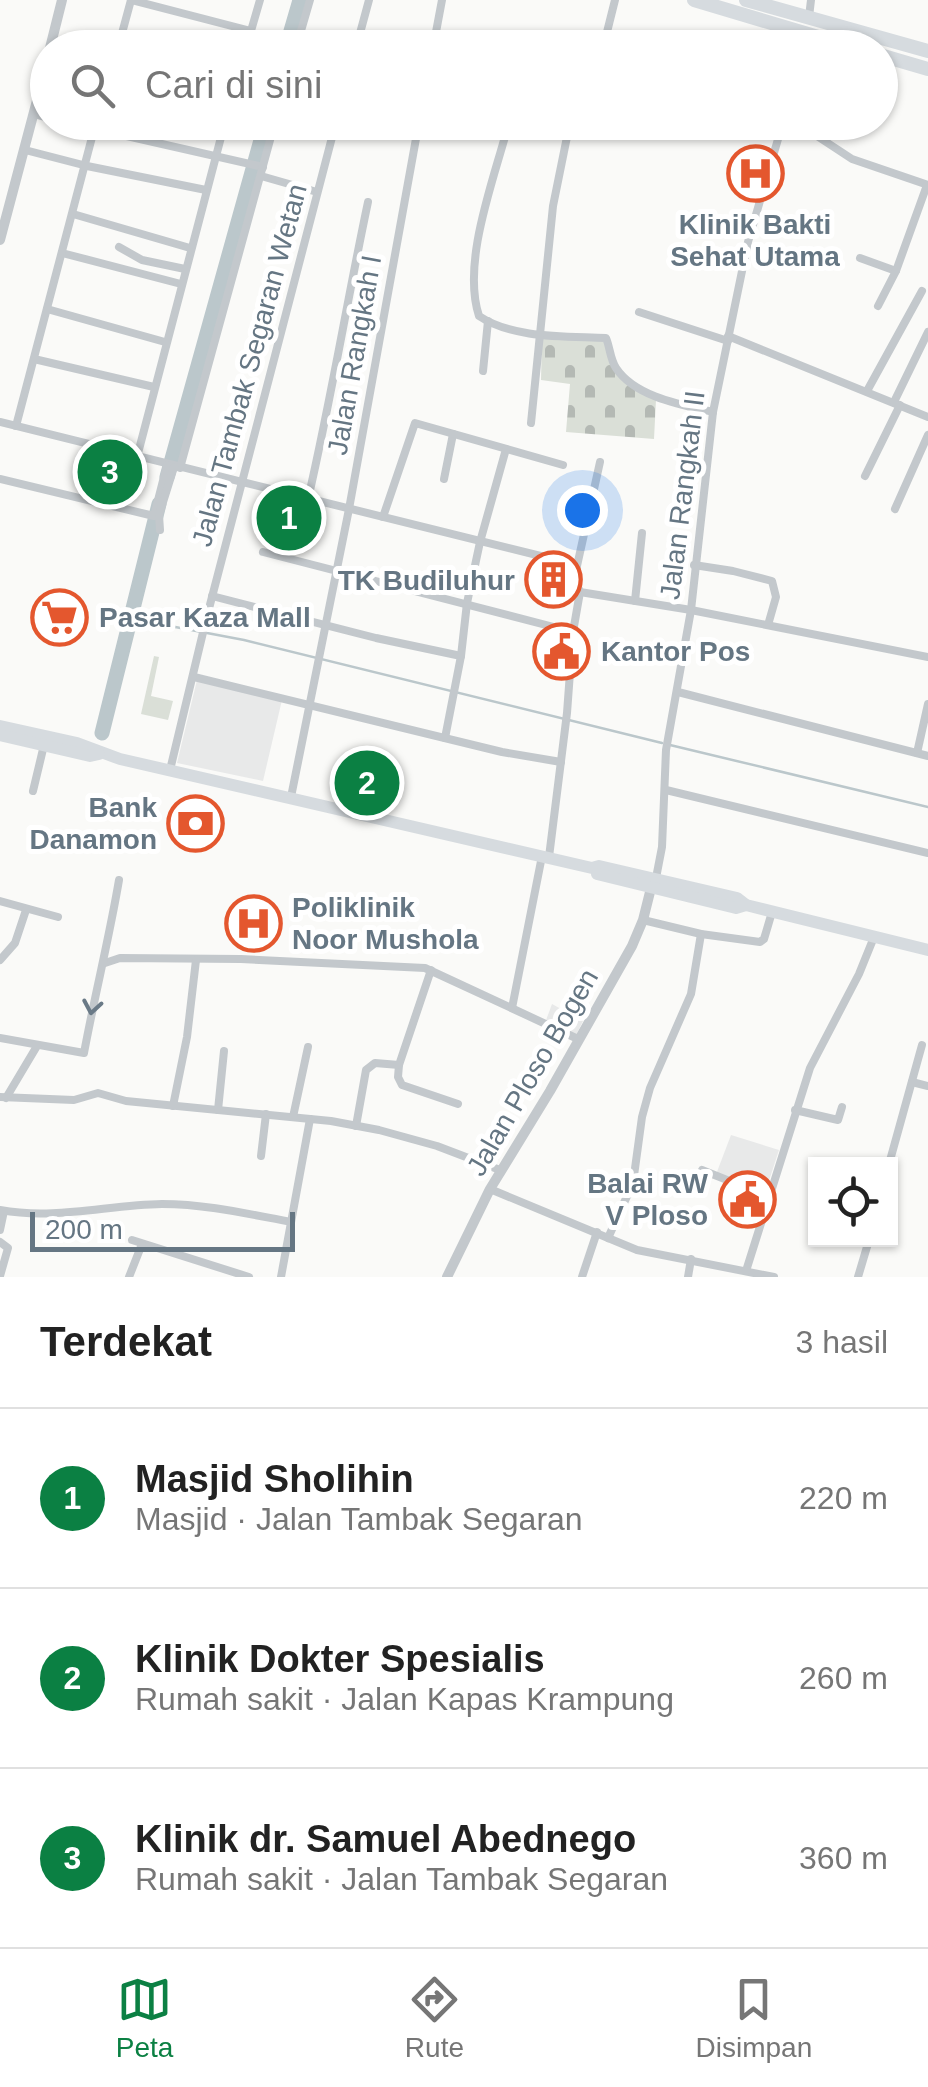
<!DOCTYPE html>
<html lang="id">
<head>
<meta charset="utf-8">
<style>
  :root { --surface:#fff; --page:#f6f6f6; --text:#222; --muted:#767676; --line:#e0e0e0; --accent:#0b8043 }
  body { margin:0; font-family:Arial,sans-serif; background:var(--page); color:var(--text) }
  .controls { position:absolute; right:30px; bottom:30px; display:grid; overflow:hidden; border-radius:0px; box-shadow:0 2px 8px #0004 }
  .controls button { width:90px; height:90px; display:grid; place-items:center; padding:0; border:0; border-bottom:2px solid var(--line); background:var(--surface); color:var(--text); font:50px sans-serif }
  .scale { position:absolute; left:30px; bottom:25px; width:265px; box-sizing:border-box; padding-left:10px; border:5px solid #657683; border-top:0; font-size:28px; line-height:35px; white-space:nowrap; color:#657683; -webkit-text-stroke:8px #fff; paint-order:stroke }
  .you { position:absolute; left:582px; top:510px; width:35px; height:35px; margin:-25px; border:8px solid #fff; border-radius:50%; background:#1a73e8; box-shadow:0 0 0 15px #1a73e833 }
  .badge { display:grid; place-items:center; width:65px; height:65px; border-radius:50%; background:var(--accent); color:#fff; font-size:32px; font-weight:700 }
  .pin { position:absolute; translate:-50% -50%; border:5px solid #fff; box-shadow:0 2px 10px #0006 }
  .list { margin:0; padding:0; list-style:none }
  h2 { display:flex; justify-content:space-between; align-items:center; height:130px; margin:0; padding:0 40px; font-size:42px }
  h2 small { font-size:32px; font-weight:400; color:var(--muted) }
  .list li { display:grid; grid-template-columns:65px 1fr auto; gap:30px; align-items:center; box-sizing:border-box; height:180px; padding:0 40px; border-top:2px solid var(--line) }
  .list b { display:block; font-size:38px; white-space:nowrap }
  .list p { margin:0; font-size:32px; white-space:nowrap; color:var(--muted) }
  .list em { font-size:32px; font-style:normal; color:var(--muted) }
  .icon { flex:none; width:55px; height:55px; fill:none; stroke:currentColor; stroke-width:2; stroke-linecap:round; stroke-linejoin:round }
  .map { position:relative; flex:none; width:928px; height:1277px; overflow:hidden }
  .search { position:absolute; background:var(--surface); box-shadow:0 2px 8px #0004; left:30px; right:30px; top:30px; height:110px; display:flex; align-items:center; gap:25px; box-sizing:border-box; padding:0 35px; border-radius:55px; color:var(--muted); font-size:38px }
  .sheet { height:670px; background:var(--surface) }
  nav { display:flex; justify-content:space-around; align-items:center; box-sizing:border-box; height:140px; border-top:2px solid var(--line); background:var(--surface); font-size:28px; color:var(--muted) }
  nav a { display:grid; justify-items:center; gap:5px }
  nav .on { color:var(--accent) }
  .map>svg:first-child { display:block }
  .built { fill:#e8e9e9 }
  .cemetery { fill:url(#cemetery-stones) }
  .pitch { fill:#dadfd7 }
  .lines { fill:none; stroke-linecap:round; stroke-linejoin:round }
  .stream { stroke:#bbc7cb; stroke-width:2.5 }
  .river { stroke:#bbc7cb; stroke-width:15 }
  .minor { stroke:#c3c8cc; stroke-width:8 }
  .tertiary { stroke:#c3c8cc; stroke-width:10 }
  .primary { stroke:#d6dbdf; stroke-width:12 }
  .trunk { stroke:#d6dbdf; stroke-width:14 }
  .oneway { stroke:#6a7a87 }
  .labels { text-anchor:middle; stroke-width:10; stroke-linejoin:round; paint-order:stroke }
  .poi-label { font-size:28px; font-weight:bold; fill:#657683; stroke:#fff; text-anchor:end }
  .street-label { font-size:28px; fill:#657683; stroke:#fff }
</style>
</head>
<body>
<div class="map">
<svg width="928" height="1277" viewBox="0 0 928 1277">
  <defs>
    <pattern id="cemetery-stones" width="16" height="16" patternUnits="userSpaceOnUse" patternTransform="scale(2.5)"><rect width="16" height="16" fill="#dadfd7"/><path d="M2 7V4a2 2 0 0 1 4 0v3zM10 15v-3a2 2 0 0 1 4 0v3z" fill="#b4b9b4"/></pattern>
  </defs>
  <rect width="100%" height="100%" fill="#fafaf8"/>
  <g class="built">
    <polygon points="197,680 282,700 263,781 177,763"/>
    <polygon points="552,1004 583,1021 575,1037 545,1023"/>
    <polygon points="731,1135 779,1150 764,1196 715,1177"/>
  </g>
  <polygon class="cemetery" points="542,337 606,341 619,375 656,400 654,439 566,432 570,384 541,380"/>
  <polygon class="pitch" points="154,656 159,657 151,696 173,701 168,720 141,714"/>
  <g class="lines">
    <g class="stream">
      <polyline points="133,619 244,640 662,743"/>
      <polyline points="670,745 928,807"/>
    </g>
    <g class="river">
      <polyline points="286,48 300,0"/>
      <polyline points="167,477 266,122"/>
      <polyline points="102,733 159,504"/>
    </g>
    <g class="minor">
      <polyline points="131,0 251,31"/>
      <polyline points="809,17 811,0"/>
      <polyline points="118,48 131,0"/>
      <polyline points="246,48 260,0"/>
      <polyline points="296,48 310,0"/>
      <polyline points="356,48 369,0"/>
      <polyline points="433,48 442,0"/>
      <polyline points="603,48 615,0"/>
      <polyline points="34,114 48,118"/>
      <polyline points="65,122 263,167"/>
      <path d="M 509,122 C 495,177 461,261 479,316 C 513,339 567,336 606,338 C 610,347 610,359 616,368 C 635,397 682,405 713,412"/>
      <polyline points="784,122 817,136 852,159 928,185"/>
      <polyline points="25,150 87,166 206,190"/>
      <polyline points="261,176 317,192"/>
      <polyline points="73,214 190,248"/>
      <polyline points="119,247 142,260 185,269"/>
      <polyline points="62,253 181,284"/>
      <polyline points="860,258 896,271"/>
      <polyline points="878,306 896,271 927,185"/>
      <polyline points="47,309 165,342"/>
      <polyline points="639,312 728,341"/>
      <polyline points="728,336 928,417"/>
      <polyline points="34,359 154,387"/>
      <polyline points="483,371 488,321"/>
      <polyline points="867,391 922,291"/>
      <polyline points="894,402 928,332"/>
      <polyline points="0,422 557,560 571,570 580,592"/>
      <polyline points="531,423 553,206 570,122"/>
      <polyline points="16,426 96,122"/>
      <polyline points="137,457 225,122"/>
      <polyline points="180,468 275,122"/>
      <polyline points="865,476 900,405"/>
      <polyline points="0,479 154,516 167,465"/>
      <polyline points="444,479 453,434"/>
      <path d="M 308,499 C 331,400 347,301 368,202"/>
      <polyline points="895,509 928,435"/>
      <polyline points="383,517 415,423 563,465"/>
      <polyline points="160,530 159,515 174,467"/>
      <polyline points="263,552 573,632"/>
      <polyline points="694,565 733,571 772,581 776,597 768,625"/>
      <polyline points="575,575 600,462"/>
      <polyline points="580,592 691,610 928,657"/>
      <polyline points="212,596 376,638 461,656 445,738"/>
      <polyline points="635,601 642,533"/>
      <polyline points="461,656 467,603 480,542 506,449"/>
      <polyline points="194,677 502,752 561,762"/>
      <polyline points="678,692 928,756"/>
      <polyline points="917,753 928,704"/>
      <polyline points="170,770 206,620 336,122"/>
      <polyline points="666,790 928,853"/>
      <polyline points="33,791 44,745"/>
      <polyline points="291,797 349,509 419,122"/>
      <polyline points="549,857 567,713 573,632 580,592"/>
      <polyline points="656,878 662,847 666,750 691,610 713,412 748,242 783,122"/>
      <polyline points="0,901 58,917"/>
      <polyline points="643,920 701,934 760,942 764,939 772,912"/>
      <polyline points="0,960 15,943 26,910"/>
      <polyline points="105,963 120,958 241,959 425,968 578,1039"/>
      <polyline points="512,1008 542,856"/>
      <path d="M 0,1038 L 84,1053 C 95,994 109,939 119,880"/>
      <polyline points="399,1065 398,1077 402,1085 458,1104"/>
      <polyline points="912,1082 928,1086"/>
      <polyline points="0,1097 74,1100 98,1093 126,1101 331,1121 379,1130 437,1146 500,1170"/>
      <polyline points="6,1098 37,1046"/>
      <polyline points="173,1106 187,1037 196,960"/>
      <polyline points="218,1110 224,1051"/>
      <polyline points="795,1110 838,1120 842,1107"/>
      <polyline points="293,1117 308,1047"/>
      <polyline points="356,1126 366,1070 375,1063 399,1065 431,970"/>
      <polyline points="261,1156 266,1114"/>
      <polyline points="889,1164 922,1045"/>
      <polyline points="702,1170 767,1196"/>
      <polyline points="490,1189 637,1250 774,1277"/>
      <path d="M 0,1210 C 55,1220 107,1205 162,1204 C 206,1204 248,1214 291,1222"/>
      <polyline points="0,1230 4,1211"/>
      <polyline points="608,1238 633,1183 642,1117 650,1088 691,994 701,934"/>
      <polyline points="132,1240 249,1277"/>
      <polyline points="0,1242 8,1248 0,1276"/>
      <polyline points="746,1271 810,1068 859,974 874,937"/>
      <polyline points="129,1277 142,1244"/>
      <polyline points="281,1277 310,1119"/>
      <polyline points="582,1277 597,1232"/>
      <polyline points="688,1277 691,1259"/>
      <polyline points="858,1277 869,1240"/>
    </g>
    <g class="tertiary">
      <polyline points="50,48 62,0"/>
      <polyline points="0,240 48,59"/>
      <polyline points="447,1277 490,1189 550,1091 632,946 643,920 651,888"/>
    </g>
    <g class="primary">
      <polyline points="0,726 77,743 120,759 592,868 599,866 737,898 746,905 928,950"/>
      <polyline points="0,735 90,756 99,754"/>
      <polyline points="597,874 736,908 746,905"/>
    </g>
    <g class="trunk">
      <polyline points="694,0 855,48"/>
      <polyline points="746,0 928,51"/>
      <polyline points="880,55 928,69"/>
    </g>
  </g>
  <defs><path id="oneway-chevron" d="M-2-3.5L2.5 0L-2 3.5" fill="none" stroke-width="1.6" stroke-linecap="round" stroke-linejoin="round" transform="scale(2.5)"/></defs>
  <use class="oneway" href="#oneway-chevron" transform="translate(92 1007) rotate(100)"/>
  <defs>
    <symbol id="hospital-ring" viewBox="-11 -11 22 22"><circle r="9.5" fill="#fff" stroke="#e4572e" stroke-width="1.5"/><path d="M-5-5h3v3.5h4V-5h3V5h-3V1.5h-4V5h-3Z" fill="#e4572e"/></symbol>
    <symbol id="building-ring" viewBox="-11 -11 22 22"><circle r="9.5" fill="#fff" stroke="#e4572e" stroke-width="1.5"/><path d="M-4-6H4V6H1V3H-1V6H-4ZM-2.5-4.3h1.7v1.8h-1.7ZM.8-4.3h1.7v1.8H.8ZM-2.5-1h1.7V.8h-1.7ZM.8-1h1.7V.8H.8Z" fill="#e4572e"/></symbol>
    <symbol id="supermarket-ring" viewBox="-11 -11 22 22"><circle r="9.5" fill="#fff" stroke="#e4572e" stroke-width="1.5"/><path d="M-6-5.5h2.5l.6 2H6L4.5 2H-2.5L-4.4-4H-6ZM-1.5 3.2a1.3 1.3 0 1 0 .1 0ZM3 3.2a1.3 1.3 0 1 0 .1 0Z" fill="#e4572e"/></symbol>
    <symbol id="civic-ring" viewBox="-11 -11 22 22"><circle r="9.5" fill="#fff" stroke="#e4572e" stroke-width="1.5"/><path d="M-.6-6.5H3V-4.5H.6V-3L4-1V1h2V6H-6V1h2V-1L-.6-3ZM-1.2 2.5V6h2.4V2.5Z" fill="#e4572e"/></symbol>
    <symbol id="bank-ring" viewBox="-11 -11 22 22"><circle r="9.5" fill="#fff" stroke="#e4572e" stroke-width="1.5"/><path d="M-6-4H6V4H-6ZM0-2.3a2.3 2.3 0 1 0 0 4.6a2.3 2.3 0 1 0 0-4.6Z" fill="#e4572e"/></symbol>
  </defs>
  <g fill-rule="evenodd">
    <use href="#hospital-ring" x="724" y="142" width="63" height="63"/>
    <use href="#building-ring" x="522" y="548" width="63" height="63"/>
    <use href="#supermarket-ring" x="28" y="586" width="63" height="63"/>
    <use href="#civic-ring" x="530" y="620" width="63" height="63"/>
    <use href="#bank-ring" x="164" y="792" width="63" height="63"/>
    <use href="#hospital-ring" x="222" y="892" width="63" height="63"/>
    <use href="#civic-ring" x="716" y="1168" width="63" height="63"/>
  </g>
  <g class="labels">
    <g class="poi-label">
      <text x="755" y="234" text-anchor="middle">Klinik Bakti<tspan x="755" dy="32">Sehat Utama</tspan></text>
      <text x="515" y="590">TK Budiluhur</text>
      <text x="99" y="627" text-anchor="start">Pasar Kaza Mall</text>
      <text x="601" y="661" text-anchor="start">Kantor Pos</text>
      <text x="157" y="817">Bank<tspan x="157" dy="32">Danamon</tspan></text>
      <text x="292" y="917" text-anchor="start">Poliklinik<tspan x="292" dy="32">Noor Mushola</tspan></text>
      <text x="708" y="1193">Balai RW<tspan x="708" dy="32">V Ploso</tspan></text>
    </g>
    <g class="street-label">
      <text transform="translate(354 355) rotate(-80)" y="10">Jalan Rangkah I</text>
      <text transform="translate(249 365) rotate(-75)" y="10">Jalan Tambak Segaran Wetan</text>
      <text transform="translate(682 495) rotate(-83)" y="10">Jalan Rangkah II</text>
      <text transform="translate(532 1072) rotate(-60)" y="10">Jalan Ploso Bogen</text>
    </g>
  </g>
</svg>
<div class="controls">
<button><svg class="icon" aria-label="locate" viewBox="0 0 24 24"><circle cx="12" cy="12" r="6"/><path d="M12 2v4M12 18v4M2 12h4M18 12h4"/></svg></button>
</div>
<div class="scale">200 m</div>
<div class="you"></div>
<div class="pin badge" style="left:289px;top:518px">1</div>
<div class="pin badge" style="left:367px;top:783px">2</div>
<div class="pin badge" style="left:110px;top:472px">3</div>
<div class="search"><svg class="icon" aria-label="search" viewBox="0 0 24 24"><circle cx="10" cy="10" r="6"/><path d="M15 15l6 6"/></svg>Cari di sini</div>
</div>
<section class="sheet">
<h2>Terdekat<small>3 hasil</small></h2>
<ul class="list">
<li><span class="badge">1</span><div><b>Masjid Sholihin</b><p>Masjid · Jalan Tambak Segaran</p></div><em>220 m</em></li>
<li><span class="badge">2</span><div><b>Klinik Dokter Spesialis</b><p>Rumah sakit · Jalan Kapas Krampung</p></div><em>260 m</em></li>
<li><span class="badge">3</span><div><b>Klinik dr. Samuel Abednego</b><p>Rumah sakit · Jalan Tambak Segaran</p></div><em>360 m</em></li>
</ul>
</section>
<nav>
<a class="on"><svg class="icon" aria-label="map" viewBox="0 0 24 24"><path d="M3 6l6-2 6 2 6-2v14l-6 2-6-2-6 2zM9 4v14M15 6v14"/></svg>Peta</a>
<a><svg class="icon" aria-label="directions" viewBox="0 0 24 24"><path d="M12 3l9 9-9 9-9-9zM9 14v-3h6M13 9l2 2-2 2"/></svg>Rute</a>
<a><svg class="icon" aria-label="saved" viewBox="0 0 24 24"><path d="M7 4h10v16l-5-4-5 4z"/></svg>Disimpan</a>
</nav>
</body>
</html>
